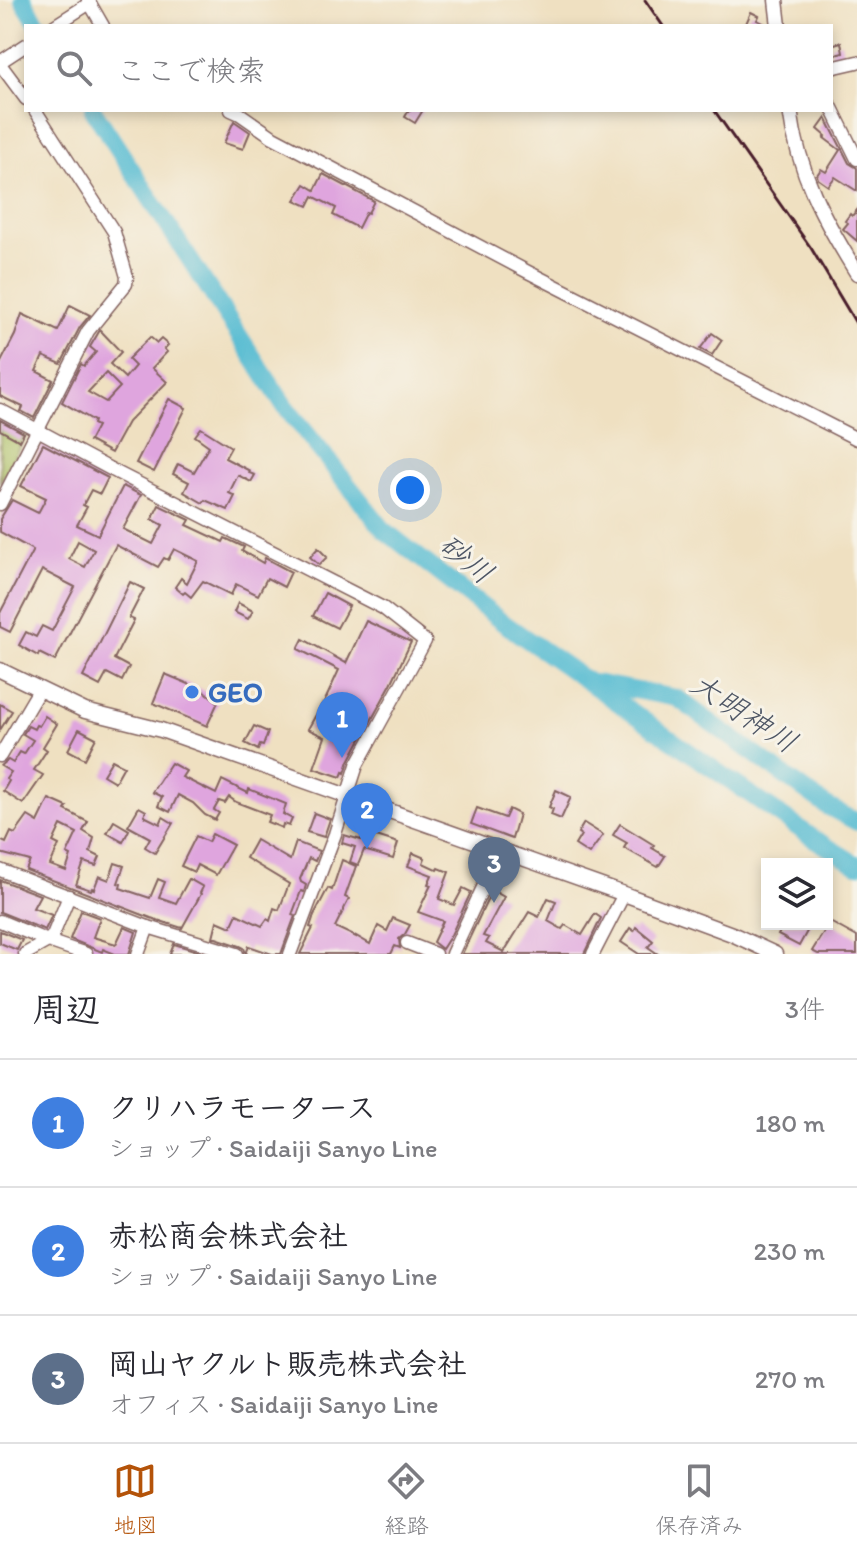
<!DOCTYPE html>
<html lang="ja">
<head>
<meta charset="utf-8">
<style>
  :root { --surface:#fff; --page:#f2f2f3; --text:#2b2b33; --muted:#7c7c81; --line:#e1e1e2; --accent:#b45309 }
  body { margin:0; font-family:Itim,"Klee One",sans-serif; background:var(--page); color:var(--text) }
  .controls { position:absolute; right:24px; bottom:24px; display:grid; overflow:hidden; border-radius:0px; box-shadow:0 4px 12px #0003 }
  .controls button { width:72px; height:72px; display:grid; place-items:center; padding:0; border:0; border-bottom:2px solid var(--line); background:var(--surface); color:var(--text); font:40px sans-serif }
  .you { position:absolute; left:410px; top:490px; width:28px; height:28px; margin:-20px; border:6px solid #fff; border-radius:50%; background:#1a73e8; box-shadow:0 0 0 12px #1a73e833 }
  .badge { display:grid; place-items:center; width:52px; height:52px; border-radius:50%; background:var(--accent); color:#fff; font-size:26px; font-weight:700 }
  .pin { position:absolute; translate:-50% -66px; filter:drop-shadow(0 2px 4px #0008) }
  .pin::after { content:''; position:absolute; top:42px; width:28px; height:24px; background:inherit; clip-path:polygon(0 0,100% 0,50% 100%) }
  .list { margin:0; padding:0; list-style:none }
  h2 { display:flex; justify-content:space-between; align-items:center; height:104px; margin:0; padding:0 32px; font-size:34px }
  h2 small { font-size:26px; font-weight:400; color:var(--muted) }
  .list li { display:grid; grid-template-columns:52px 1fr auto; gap:24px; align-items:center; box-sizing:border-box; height:128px; padding:0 32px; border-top:2px solid var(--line) }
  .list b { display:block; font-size:30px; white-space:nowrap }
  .list p { margin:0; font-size:26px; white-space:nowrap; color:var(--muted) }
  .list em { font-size:26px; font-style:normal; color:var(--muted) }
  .icon { flex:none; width:44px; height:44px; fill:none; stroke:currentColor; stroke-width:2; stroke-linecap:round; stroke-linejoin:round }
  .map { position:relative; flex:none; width:857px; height:954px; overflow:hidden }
  .search { position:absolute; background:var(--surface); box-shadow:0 4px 12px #0003; left:24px; right:24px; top:24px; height:88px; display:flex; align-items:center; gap:20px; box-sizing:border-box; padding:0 28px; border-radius:0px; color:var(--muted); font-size:30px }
  .sheet { height:488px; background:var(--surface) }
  nav { display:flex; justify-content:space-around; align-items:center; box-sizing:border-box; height:112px; border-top:2px solid var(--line); background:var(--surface); font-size:22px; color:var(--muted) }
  nav a { display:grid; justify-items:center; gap:4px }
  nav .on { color:var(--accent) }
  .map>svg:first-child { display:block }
  .green { fill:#aabe62; stroke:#7a6e46; stroke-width:2 }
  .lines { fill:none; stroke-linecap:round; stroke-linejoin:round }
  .canal { stroke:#54bbd2; stroke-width:11 }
  .river { stroke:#54bbd2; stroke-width:18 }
  .building { fill:#dfa5de; fill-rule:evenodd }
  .minor-casing { stroke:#846360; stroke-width:15 }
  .major-casing { stroke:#846360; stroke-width:17 }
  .minor { stroke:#fff; stroke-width:12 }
  .major { stroke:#fff; stroke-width:14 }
  .rail { stroke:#4a1f2b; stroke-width:3 }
  .shop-dot { fill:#3f7fe0; stroke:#f7f3e8; stroke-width:3 }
  .labels { text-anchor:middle; stroke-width:6; stroke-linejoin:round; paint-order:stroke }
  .shop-label { font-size:28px; font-weight:bold; fill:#366cbe; stroke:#f7f3e8; text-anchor:start }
  .water-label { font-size:30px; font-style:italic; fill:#4e5665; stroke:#f7f3e8 }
</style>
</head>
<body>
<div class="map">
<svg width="857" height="954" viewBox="0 0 857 954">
  <rect width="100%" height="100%" fill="#f7f3e8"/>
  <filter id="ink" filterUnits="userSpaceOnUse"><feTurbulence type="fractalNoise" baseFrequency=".0125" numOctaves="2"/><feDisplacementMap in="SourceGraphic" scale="16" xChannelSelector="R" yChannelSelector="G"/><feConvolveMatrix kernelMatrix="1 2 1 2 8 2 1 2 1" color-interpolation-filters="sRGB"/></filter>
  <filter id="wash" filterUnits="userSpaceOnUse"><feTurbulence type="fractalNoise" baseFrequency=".006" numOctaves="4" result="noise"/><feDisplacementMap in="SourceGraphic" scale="32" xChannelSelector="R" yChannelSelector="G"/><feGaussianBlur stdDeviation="1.8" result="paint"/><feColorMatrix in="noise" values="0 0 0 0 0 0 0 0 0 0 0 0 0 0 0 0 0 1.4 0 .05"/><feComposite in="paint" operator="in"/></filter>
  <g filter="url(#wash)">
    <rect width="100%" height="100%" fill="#efe0c1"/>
    <polygon class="green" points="0,418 27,433 0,483"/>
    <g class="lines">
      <polyline class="canal" points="78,946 100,954"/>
      <g class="river">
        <polyline points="23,0 39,26"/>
        <polyline points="93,110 284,405 384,530 502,622 813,838 857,865"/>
        <polyline points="595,683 677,698 825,805 857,822"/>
      </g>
    </g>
    <g id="blocks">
      <g class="building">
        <polygon points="751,12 759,16 757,20 769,26 745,26"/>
        <polygon points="841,42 843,53 831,56 831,45"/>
        <polygon points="409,110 423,110 415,123 405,117"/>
        <polygon points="826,118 849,163 857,168 857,191 835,177 828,186 818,179 817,175 821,169 826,172 840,150 824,138 826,136 818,129"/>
        <polygon points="234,121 250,132 243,149 224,143"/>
        <polygon points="323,174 374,201 368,213 366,212 358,228 333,215 336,208 313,196 308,206 295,200 305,184 315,190"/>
        <polygon points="857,210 857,241 843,229 848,223 845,221 850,214 852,216"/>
        <polygon points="70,305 90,315 80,327 61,364 43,356 36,371 53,380 34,418 21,411 23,407 0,396 0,364 15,335 22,314 58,331"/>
        <path d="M 100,330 L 121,352 L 110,364 L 125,378 L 135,366 L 128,359 L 150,337 L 157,343 L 161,339 L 168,345 L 164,349 L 167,352 L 152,368 L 167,382 L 128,422 L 111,453 L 89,441 L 97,426 L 93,424 L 94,421 L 62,402 L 81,364 L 84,366 L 96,352 L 90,347 ZM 106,373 L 120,387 L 106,402 L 88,392 Z"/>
        <polygon points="712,333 722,340 712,355 700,349"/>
        <polygon points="169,399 186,408 154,472 136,463"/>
        <polygon points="0,420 24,433 20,441 0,430"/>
        <polygon points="201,428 231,447 225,458 250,471 249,473 255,475 251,482 238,475 229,493 235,496 228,510 205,500 203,503 184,492 189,482 173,474 178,464 194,472 209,446 195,436"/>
        <path d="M 43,444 L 108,478 L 100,494 L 91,490 L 83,505 L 87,507 L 77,525 L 98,535 L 123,486 L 141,495 L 123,529 L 153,544 L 163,525 L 152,519 L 159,505 L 190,520 L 187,525 L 223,542 L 225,538 L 244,547 L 242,551 L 263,563 L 265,558 L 291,572 L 284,587 L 267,578 L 258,595 L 236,584 L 231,595 L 203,581 L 191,597 L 185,592 L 183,594 L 175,587 L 181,578 L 187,583 L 198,561 L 174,549 L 168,560 L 164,558 L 158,567 L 116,545 L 55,661 L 39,653 L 38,656 L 19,645 L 26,632 L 36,637 L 42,626 L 52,631 L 75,587 L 42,570 L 10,632 L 0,627 L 0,613 L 33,550 L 0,532 L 0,519 L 12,500 L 38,513 L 46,498 L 21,486 ZM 78,541 L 94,550 L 85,567 L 69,559 Z"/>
        <polygon points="318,548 327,557 319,565 310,557"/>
        <polygon points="130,582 144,589 129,618 134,620 114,659 129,667 122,681 107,673 100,686 83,677"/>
        <polygon points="325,593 349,606 337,628 313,616"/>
        <polygon points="238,603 253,611 248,619 234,612"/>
        <polygon points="366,621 411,642 391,684 349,761 345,773 343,772 341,777 314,768 325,737 308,729 322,704 323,705 339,670 298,649 303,639 346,663"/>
        <polygon points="165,674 203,690 218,702 207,726 153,703"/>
        <polygon points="0,704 12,711 0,730"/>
        <polygon points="45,716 57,724 43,747 47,750 34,770 43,775 23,804 3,791 9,781 6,779 11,772 1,766 8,760 13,763 20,752 24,754 33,740 23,734 28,726 34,729 36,725 39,726"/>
        <polygon points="254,726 268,732 263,746 260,745 258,750 245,743"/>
        <polygon points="79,729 96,738 85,759 68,750"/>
        <polygon points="112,760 124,766 115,782 103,775"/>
        <polygon points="171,763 186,771 182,777 216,794 222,780 248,793 249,789 286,804 283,814 292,819 289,826 283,824 282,828 267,822 270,815 236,802 229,797 225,803 219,801 214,810 219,813 215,820 205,815 193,803 178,795 170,812 158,806 162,797 152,792"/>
        <polygon points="556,790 571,797 561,819 551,815 553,809 549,807"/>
        <path d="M 49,799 L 67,807 L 65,810 L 88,822 L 83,831 L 94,838 L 90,852 L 100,857 L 96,866 L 84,862 L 76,885 L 91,890 L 92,888 L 94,889 L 99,876 L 109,880 L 115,863 L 124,866 L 118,883 L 121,884 L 120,888 L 150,898 L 158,879 L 165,882 L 159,897 L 176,903 L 189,879 L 203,887 L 200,893 L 201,894 L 182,928 L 151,918 L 26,870 L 30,861 L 0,853 L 0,840 L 6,843 L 11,832 L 15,834 L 28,816 L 38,822 ZM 61,825 L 77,833 L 67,854 L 71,856 L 66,871 L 50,865 L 59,845 L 53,842 Z"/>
        <polygon points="139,807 146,811 144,816 160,824 163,817 173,823 155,853 145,847 150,838 128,826"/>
        <polygon points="477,808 505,818 509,809 519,814 512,839 471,824"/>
        <polygon points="314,813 330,819 324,837 307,832"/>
        <polygon points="114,821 129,830 123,842 107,833"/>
        <polygon points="584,823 603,835 589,854 575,845 581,835 578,833"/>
        <polygon points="620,824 654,845 652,848 665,856 658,867 624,848 627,843 613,835"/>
        <polygon points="364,832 398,843 393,859 364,850 358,865 350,862 355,847 342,843 344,835 361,840"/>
        <polygon points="212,834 233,845 216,875 197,865 194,872 181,866 196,836 208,842"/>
        <polygon points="256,840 290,860 296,842 319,851 315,861 309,858 300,879 301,882 306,885 304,892 301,891 292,915 295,916 281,954 272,954 249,946 246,954 244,948 240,946 213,937 217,921 231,927 237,914 262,926 267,919 270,921 274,908 279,910 289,884 246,858"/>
        <polygon points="413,853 425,858 423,863 438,870 439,868 449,872 439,899 454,905 463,888 471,892 451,935 442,949 433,942 443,921 418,912 431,885 428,884 432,875 408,866"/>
        <polygon points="342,860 356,866 345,897 349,899 335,927 356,937 356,936 370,944 378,926 387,931 393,918 410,925 405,934 399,939 400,948 395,946 391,954 300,954 313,928 310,927 314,915 328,888 332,890"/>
        <polygon points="0,880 40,895 33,908 52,915 45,930 0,912"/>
        <polygon points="492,890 504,897 483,936 489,938 486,943 504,952 529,912 539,917 548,898 556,901 548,921 562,929 565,925 582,935 595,914 601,918 584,954 462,954"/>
        <polygon points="81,911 100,918 93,937 116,944 124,927 136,932 129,954 115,954 103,949 102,952 70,939"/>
        <polygon points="830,922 857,937 857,954 818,954 812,951"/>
        <polygon points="784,924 811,924 799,946 778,935"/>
        <polygon points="636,927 653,941 648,947 658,954 639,954 621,942 630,928 634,931"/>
        <polygon points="0,931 22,940 17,950 0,943"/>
        <polygon points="174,944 201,952 204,954 170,954"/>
      </g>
    </g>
  </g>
  <g filter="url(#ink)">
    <use href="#blocks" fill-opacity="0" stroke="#846360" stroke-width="2"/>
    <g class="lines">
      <defs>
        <g id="minor">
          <polyline points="88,0 103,26"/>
          <polyline points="54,26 90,3"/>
          <polyline points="0,62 26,45"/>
          <polyline points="0,64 26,99"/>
          <polyline points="831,68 857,62"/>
          <polyline points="831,106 857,159"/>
          <polyline points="231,110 240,114 273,137 528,272 857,439"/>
          <polyline points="0,410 118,473 383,608 425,641 357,765 335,834 290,954"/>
          <polyline points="0,504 88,331 126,284 127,277 114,232 35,110"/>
          <polyline points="0,756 39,690"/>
          <polyline points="0,870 148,927 237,954"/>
          <polyline points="0,921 48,941 53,935 69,896"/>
          <polyline points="407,943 435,954"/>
          <polyline points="25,954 48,941 86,954"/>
          <polyline points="138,954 148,927"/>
          <polyline points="452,954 500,851"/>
          <polyline points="593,954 624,894"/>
        </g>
        <g id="major">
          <polyline points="776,0 779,26"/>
          <path d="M 790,110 C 798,173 824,220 857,273"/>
          <polyline points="0,670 85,711 161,730 624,894 732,934 775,954"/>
        </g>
      </defs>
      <use href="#minor" class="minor-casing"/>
      <use href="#major" class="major-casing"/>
      <use href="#minor" class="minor"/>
      <use href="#major" class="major"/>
      <g class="rail">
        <polyline points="645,0 663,26"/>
        <polyline points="714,110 811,248 857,325"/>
      </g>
    </g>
  </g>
  <circle class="shop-dot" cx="192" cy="692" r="8"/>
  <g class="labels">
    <g class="shop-label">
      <text x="208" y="702">GEO</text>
    </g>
    <g class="water-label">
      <text transform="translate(466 559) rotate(38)" y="10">砂川</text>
      <text transform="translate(744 713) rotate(33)" y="10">大明神川</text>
    </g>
  </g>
</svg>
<div class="controls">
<button><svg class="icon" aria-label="layers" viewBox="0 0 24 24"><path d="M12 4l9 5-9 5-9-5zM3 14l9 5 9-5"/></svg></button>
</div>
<div class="you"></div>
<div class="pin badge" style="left:342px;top:758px;background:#3f7fe0">1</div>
<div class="pin badge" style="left:367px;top:849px;background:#3f7fe0">2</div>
<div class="pin badge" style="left:494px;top:903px;background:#5c6f8a">3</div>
<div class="search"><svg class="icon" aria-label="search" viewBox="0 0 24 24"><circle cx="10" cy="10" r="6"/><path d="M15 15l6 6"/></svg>ここで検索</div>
</div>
<section class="sheet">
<h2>周辺<small>3件</small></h2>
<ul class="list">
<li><span class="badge" style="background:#3f7fe0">1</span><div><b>クリハラモータース</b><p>ショップ · Saidaiji Sanyo Line</p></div><em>180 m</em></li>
<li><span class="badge" style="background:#3f7fe0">2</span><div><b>赤松商会株式会社</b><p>ショップ · Saidaiji Sanyo Line</p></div><em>230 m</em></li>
<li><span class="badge" style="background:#5c6f8a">3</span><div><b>岡山ヤクルト販売株式会社</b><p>オフィス · Saidaiji Sanyo Line</p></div><em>270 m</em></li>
</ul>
</section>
<nav>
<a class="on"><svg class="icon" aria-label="map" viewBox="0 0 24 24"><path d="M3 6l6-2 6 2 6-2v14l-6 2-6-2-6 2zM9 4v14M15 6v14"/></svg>地図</a>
<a><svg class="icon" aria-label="directions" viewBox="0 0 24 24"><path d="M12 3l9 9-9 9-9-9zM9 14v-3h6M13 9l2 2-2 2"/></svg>経路</a>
<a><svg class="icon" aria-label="saved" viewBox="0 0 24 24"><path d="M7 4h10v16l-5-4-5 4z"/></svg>保存済み</a>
</nav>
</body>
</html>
